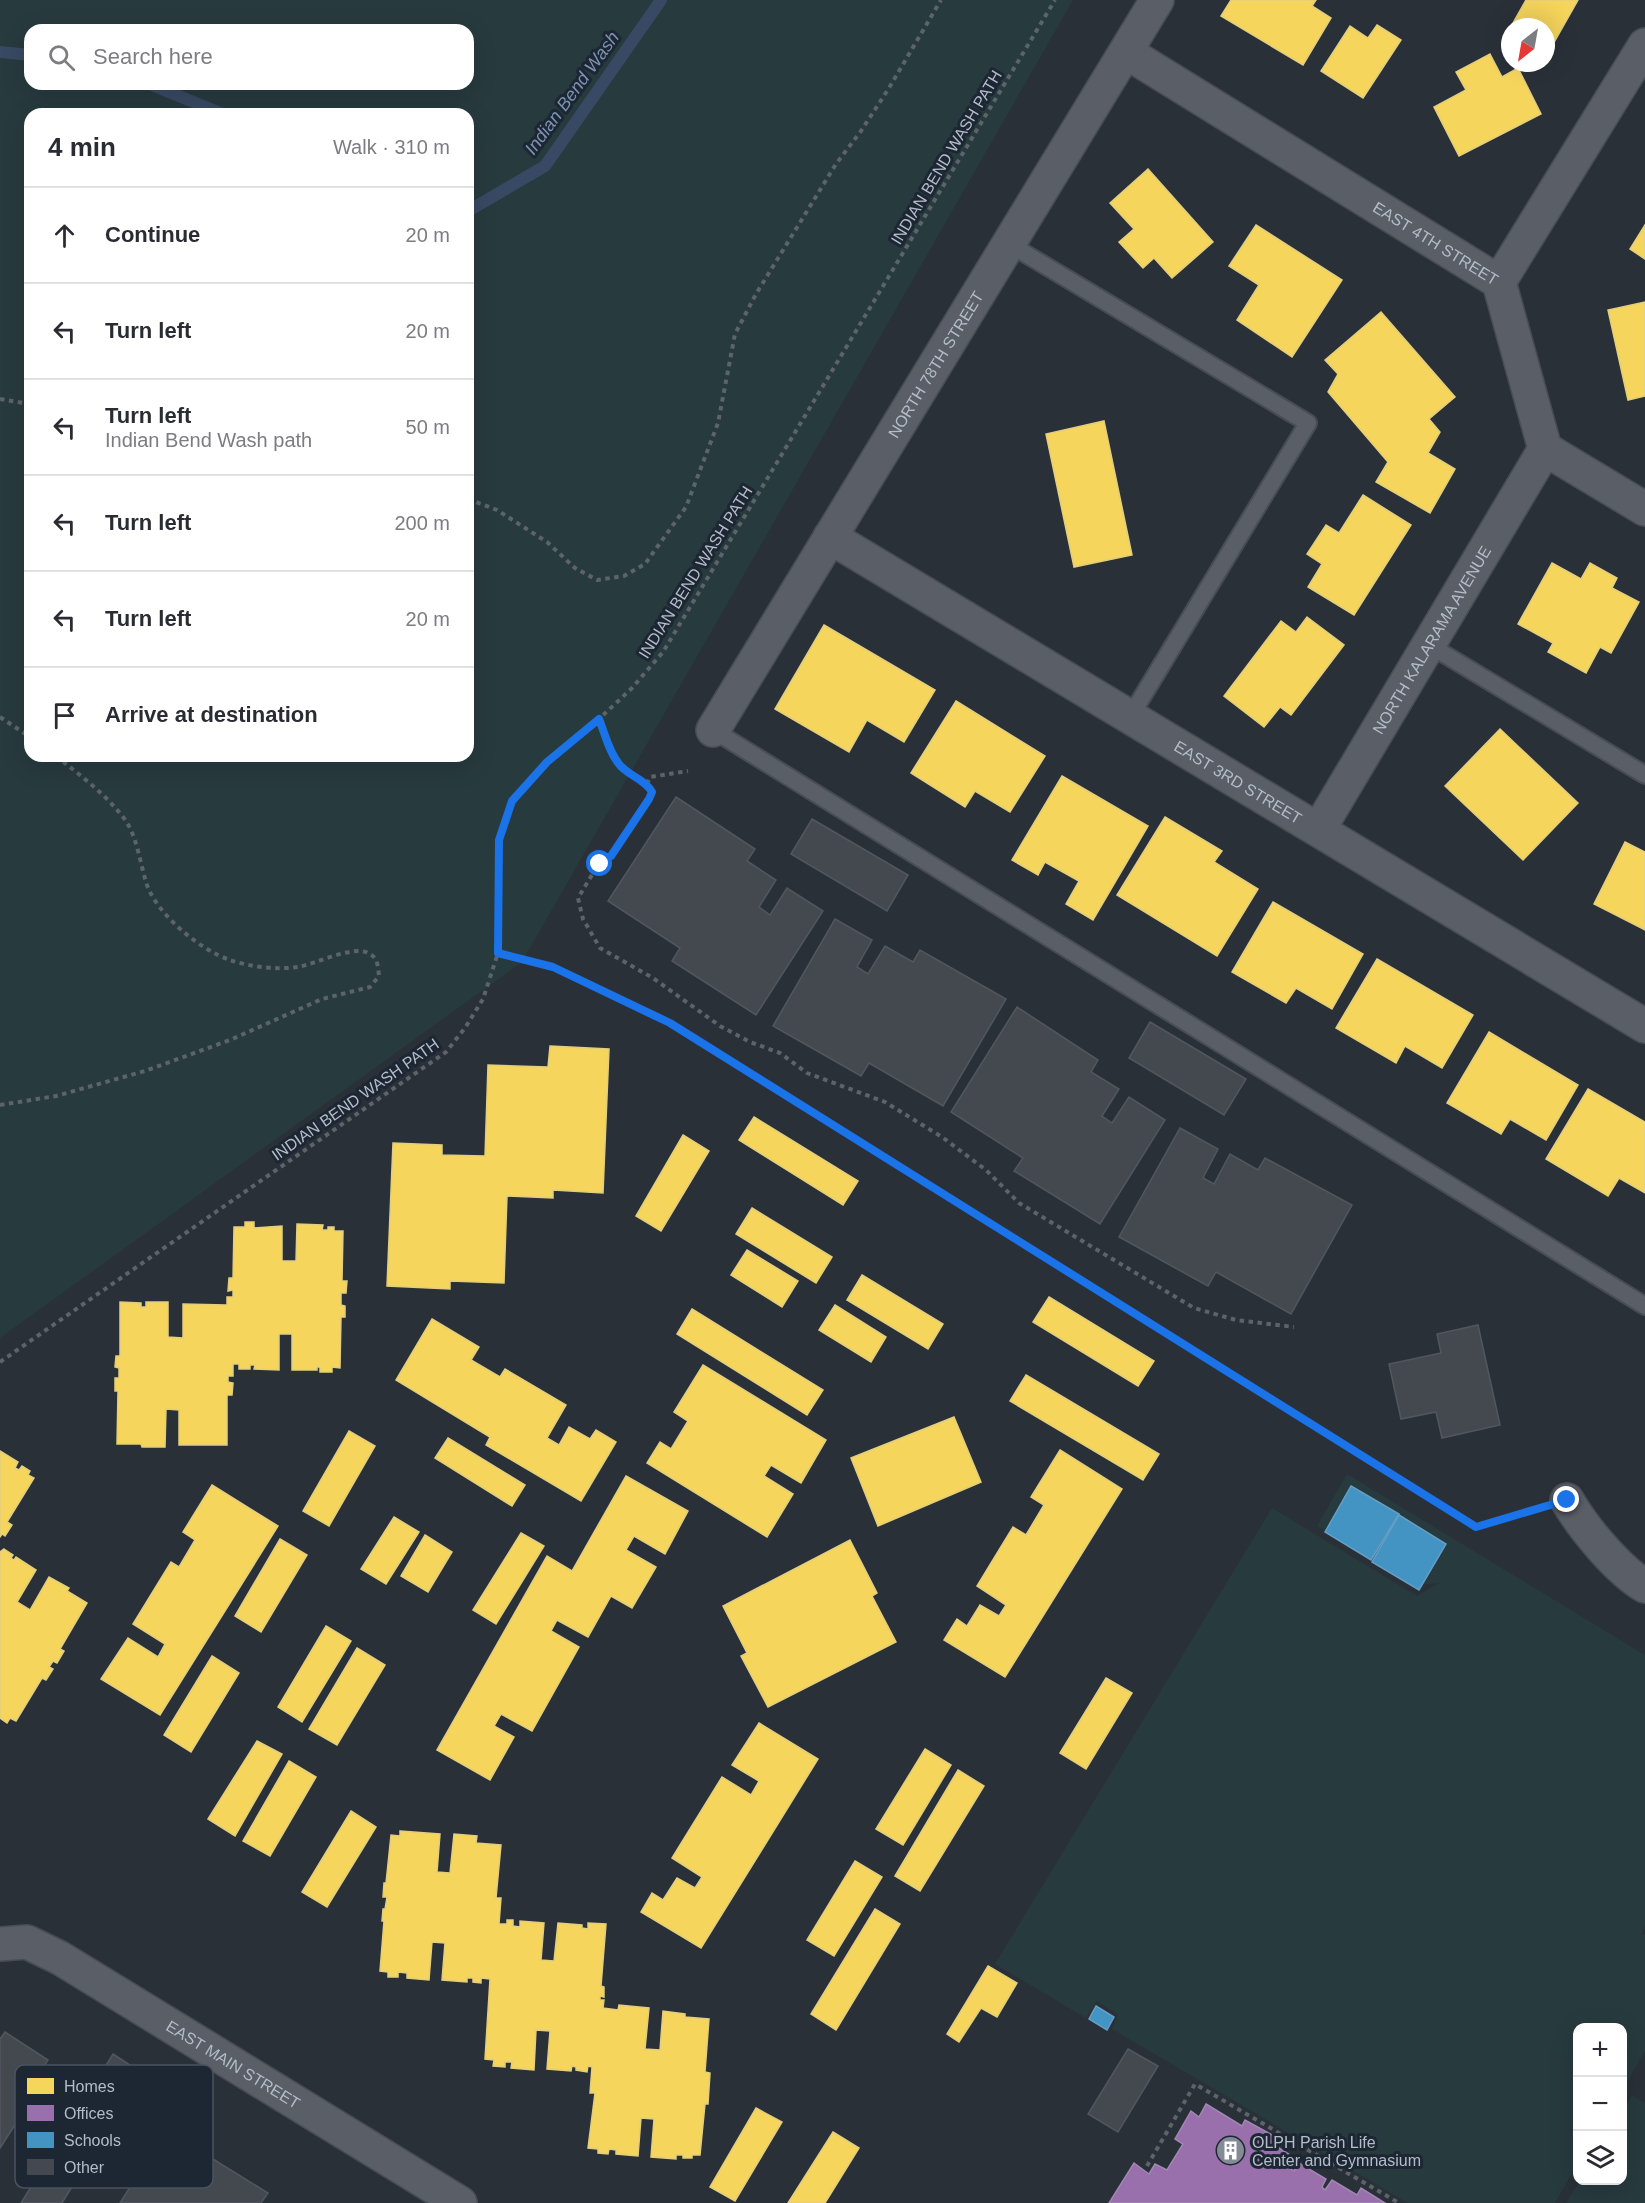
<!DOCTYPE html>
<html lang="en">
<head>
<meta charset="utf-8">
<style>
  :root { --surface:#fff; --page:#f2f2f3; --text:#2b2b33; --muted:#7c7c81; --line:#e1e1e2 }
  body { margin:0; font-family:Arial,sans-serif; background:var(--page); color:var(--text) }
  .controls { position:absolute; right:18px; bottom:18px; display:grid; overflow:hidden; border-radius:12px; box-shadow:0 6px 24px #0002 }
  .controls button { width:54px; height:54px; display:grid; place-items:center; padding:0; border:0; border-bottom:2px solid var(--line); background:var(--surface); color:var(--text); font:30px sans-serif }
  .compass { position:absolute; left:1501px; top:18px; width:54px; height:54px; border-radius:50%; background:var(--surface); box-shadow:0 6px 24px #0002; rotate:211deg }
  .stop { position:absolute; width:18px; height:18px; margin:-14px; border:4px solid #1a73e8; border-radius:50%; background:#fff }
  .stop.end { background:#1a73e8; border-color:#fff; box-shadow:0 2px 6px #0008 }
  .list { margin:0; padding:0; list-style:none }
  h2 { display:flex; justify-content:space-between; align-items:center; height:78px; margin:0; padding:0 24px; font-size:26px }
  h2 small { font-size:20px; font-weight:400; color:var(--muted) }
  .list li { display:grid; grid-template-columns:39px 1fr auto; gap:18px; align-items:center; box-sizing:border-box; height:96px; padding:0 24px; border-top:2px solid var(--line) }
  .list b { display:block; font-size:22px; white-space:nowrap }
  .list p { margin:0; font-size:20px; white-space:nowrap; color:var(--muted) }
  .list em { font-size:20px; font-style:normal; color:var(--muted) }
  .icon { flex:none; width:33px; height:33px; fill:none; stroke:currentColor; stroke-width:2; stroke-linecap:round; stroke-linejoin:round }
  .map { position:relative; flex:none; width:1645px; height:2203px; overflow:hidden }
  .search { position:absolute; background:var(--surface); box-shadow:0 6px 24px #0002; left:24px; top:24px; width:450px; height:66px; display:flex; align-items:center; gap:15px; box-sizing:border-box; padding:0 21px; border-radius:18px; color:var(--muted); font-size:22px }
  .panel { position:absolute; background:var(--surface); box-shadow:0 6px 24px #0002; left:24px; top:108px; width:450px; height:654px; border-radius:18px }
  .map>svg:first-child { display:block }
  .green { fill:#273a3e; fill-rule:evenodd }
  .homes { fill:#f6d55c; stroke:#e2ce7d; stroke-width:1.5 }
  .offices { fill:#9970ab; stroke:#a187b4; stroke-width:1.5 }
  .schools { fill:#4393c3; stroke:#659fc5; stroke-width:1.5 }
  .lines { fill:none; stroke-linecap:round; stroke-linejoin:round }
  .stream { stroke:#384963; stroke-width:12 }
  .building { fill:#444950; stroke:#52575f; stroke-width:1.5 }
  .lane-casing { stroke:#484c53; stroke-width:20 }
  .street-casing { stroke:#484c53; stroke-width:36 }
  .path { stroke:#5d636a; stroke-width:4; stroke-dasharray:4.5 4.5; stroke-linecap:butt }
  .lane { stroke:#5a5e66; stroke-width:16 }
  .street { stroke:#5a5e66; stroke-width:33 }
  .route { stroke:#1a73e8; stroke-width:8 }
  .labels { text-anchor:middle; stroke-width:6; stroke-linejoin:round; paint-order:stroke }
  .street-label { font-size:16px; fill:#b4bcc9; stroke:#1d2633 }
  .poi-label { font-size:16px; fill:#b4bcc9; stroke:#1d2633; text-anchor:start }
  .water-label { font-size:18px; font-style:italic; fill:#7c92b1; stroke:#1d2633 }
  .key { fill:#1d2633; stroke:#4a5360; stroke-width:1.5 }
  .key-label { font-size:16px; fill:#b4bcc9 }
</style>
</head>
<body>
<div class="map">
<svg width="1645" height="2203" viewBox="0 0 1645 2203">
  <rect width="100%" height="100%" fill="#2a3038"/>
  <g class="green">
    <path d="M 0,0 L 1073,0 L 522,962 L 0,1338 ZM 30,30 L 468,30 L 468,84 L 30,84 ZM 30,114 L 468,114 L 468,756 L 30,756 Z"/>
    <polygon points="1347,1474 1645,1655 1645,1925 1642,1933 1645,1935 1645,2051 1623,2089 1622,2028 1578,2028 1577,2165 1555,2203 1408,2203 1112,2029 1118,2015 1097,2001 1086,2018 995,1964 1272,1508 1417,1596 1439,1583 1418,1585 1317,1526"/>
    <polygon points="1632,2095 1645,2103 1645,2203 1566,2203 1580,2181 1622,2180 1623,2110"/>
  </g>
  <g class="homes">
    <polygon points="1231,0 1316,0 1312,6 1331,18 1303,65 1221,16"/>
    <polygon points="1526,0 1578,0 1552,46 1546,42 1546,27 1519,27 1513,23"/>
    <polygon points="1377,25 1401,40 1363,98 1321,71 1350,26 1368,38"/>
    <polygon points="1490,54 1502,77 1518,68 1541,114 1459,156 1434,107 1466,90 1456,72"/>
    <polygon points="1148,169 1213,242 1172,278 1154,258 1143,268 1119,242 1134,229 1110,203"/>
    <polygon points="1256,225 1342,280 1292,357 1237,320 1259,285 1229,266"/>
    <polygon points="1645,225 1645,259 1630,249"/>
    <polygon points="1645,302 1645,396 1628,400 1608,310"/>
    <polygon points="1381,312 1455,397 1429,419 1440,432 1428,453 1455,469 1430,513 1376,482 1388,462 1328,392 1338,374 1325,360"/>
    <polygon points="1104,421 1132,555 1074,567 1046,434"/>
    <polygon points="1363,495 1411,525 1354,615 1308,587 1322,564 1307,554 1326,525 1339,533"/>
    <polygon points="1552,563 1581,579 1590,563 1617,578 1612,588 1639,602 1611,653 1600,647 1586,673 1548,652 1553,643 1518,624"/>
    <polygon points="1307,617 1344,645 1291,715 1280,707 1264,727 1224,696 1281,621 1296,632"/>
    <polygon points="824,625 935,690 904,742 867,720 849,752 775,709"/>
    <polygon points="956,701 1045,756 1010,812 975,791 965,807 911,773"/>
    <polygon points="1500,729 1578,803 1523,860 1445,786"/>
    <polygon points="1062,776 1148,826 1093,920 1066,904 1079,881 1045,862 1038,875 1012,860"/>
    <polygon points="1165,817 1222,851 1214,862 1258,889 1217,956 1117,895"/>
    <polygon points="1625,842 1645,852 1645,930 1594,904"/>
    <polygon points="1273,902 1363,954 1332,1009 1296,988 1286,1003 1232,972"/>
    <polygon points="1377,959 1473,1015 1442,1068 1405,1046 1396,1063 1336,1028"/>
    <polygon points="1489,1032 1578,1085 1546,1140 1510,1119 1501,1134 1447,1103"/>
    <polygon points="550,1046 609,1049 603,1193 553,1190 553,1198 507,1196 504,1283 450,1281 450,1289 387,1286 393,1143 442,1145 442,1155 485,1156 488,1065 548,1067"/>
    <polygon points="1588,1089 1645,1122 1645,1193 1619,1178 1608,1196 1546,1159"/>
    <polygon points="754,1117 858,1181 843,1205 739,1140"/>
    <polygon points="683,1135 709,1151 661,1231 636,1216"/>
    <polygon points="752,1208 832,1257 816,1283 736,1234"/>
    <polygon points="245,1222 254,1222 254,1228 282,1226 282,1261 296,1261 297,1224 323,1225 322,1230 328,1230 328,1227 334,1227 334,1231 343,1231 342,1281 347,1281 346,1293 341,1293 341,1305 345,1306 345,1317 341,1317 340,1368 332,1367 332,1372 320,1372 320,1367 317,1367 317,1370 292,1370 292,1334 279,1334 279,1370 254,1369 255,1365 250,1365 250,1369 239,1369 239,1364 233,1364 233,1376 228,1376 228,1382 233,1383 232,1395 227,1395 227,1445 179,1445 179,1410 166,1409 165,1447 142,1447 141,1444 117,1444 118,1391 115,1391 115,1378 119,1378 119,1368 115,1367 116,1356 120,1356 120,1302 141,1303 141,1307 146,1307 146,1302 168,1302 168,1337 183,1338 183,1304 227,1305 227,1297 233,1297 233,1290 228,1291 229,1278 233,1278 234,1227 245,1227"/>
    <polygon points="747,1250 798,1281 782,1307 731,1275"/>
    <polygon points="862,1275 943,1324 928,1349 847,1300"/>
    <polygon points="1049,1297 1154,1361 1138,1386 1033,1322"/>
    <polygon points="835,1305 886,1337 871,1362 819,1330"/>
    <polygon points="692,1309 823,1390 807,1415 677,1334"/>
    <polygon points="432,1319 479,1347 471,1360 500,1377 505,1369 566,1405 547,1438 559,1445 569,1427 590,1439 596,1430 616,1442 581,1501 486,1445 490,1437 396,1380"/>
    <polygon points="703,1365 826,1440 801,1483 771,1465 764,1476 793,1494 767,1537 647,1463 660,1442 671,1449 688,1421 674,1412"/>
    <polygon points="1026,1375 1159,1454 1143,1480 1010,1401"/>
    <polygon points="954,1417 981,1482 878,1526 851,1458"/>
    <polygon points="349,1431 375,1446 329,1526 303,1511"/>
    <polygon points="448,1438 525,1485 512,1506 435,1458"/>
    <polygon points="1060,1450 1122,1489 1005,1677 944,1640 957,1619 967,1626 980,1605 999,1616 1006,1605 977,1586 1013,1527 1026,1535 1044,1505 1031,1497"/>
    <polygon points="0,1451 18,1462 15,1468 19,1470 22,1466 30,1471 28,1475 34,1478 7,1522 12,1525 5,1536 2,1534 0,1537"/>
    <polygon points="626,1476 688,1511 665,1554 634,1536 626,1550 656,1567 632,1608 611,1596 588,1637 557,1620 551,1631 579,1647 532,1731 501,1714 494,1726 514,1737 490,1780 437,1750 547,1556 572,1571"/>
    <polygon points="212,1485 278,1526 160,1715 101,1679 128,1638 158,1657 165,1644 133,1624 171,1562 179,1567 195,1540 183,1532"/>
    <polygon points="394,1517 419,1532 386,1584 361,1569"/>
    <polygon points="521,1533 544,1546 496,1624 473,1610"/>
    <polygon points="425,1535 452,1552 428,1592 401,1576"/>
    <polygon points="280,1539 307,1555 261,1632 235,1616"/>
    <polygon points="850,1540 877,1593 872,1596 896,1642 768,1707 741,1656 747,1653 723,1606"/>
    <polygon points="4,1549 13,1555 11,1558 14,1560 16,1557 36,1570 17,1602 30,1610 49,1577 69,1588 67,1591 87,1603 60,1649 64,1651 57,1663 53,1661 49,1667 53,1669 46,1680 42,1678 16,1721 10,1718 7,1723 0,1718 0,1552"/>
    <polygon points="326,1626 351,1641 302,1722 278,1707"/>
    <polygon points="357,1648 385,1665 337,1745 309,1729"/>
    <polygon points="212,1656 239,1673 191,1752 164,1735"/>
    <polygon points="1106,1678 1132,1693 1086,1769 1060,1753"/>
    <polygon points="759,1723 818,1759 701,1948 641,1912 652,1893 663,1900 677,1878 695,1888 702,1877 672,1858 722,1777 751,1795 759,1781 732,1765"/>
    <polygon points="257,1741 282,1754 235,1836 208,1819"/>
    <polygon points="925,1749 951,1765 903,1845 876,1829"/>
    <polygon points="289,1761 316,1777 270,1856 243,1841"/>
    <polygon points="958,1770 984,1786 920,1891 895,1876"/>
    <polygon points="351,1811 376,1827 327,1907 302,1892"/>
    <polygon points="400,1831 440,1834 437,1872 450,1873 454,1834 477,1836 476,1843 501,1845 496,1898 501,1898 499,1924 507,1924 507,1920 513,1920 513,1926 520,1927 520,1921 544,1923 541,1960 554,1961 558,1923 582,1925 582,1928 588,1929 588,1923 606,1924 601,1986 604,1987 604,1997 600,1996 600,2000 604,2000 603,2008 618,2010 619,2005 649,2008 645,2049 660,2050 663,2011 685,2014 685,2017 709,2019 705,2072 710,2073 708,2104 705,2104 700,2155 692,2155 692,2158 683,2158 683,2155 676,2155 676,2159 651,2157 654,2119 641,2118 638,2156 616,2154 616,2150 609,2149 608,2154 598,2153 598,2149 588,2148 595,2093 590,2093 592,2067 588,2066 587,2072 576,2070 576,2067 572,2066 571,2071 547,2069 550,2031 536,2030 534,2070 511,2068 512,2062 505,2062 505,2067 493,2066 494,2060 485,2059 490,1979 481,1978 481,1983 473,1982 473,1978 467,1978 467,1982 442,1980 445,1943 432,1942 429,1980 407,1978 407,1973 398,1972 398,1977 388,1977 388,1972 380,1971 384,1921 382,1921 383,1909 385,1909 387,1897 383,1897 384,1883 386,1883 391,1835 400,1836"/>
    <polygon points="855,1861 882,1877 834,1956 807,1940"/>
    <polygon points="875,1909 900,1924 836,2030 811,2014"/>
    <polygon points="988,1966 1017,1983 997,2017 981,2008 959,2042 947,2034"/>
    <polygon points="756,2108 782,2122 735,2201 710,2187"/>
    <polygon points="833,2132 859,2148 825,2203 788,2203"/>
  </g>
  <polygon class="offices" points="1206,2104 1242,2126 1245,2120 1274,2136 1271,2143 1295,2158 1289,2168 1294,2171 1299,2163 1326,2179 1322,2187 1325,2190 1332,2180 1357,2195 1361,2188 1385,2203 1109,2203 1134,2163 1149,2174 1155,2164 1167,2170 1183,2144 1175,2139 1191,2111 1199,2117"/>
  <g class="schools">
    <polygon points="1351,1486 1399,1514 1371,1560 1325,1532"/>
    <polygon points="1399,1515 1446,1544 1419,1590 1372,1562"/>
    <polygon points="1096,2006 1114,2017 1107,2030 1089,2019"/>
  </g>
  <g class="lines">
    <g class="stream">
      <polyline points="0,52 30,55"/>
      <polyline points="149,84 223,114"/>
      <polyline points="468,211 545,166 661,0"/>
    </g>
  </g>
  <g class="building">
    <polygon points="676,797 755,849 747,861 776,880 759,907 770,915 787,888 823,911 756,1015 672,961 680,948 608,901"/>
    <polygon points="812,819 908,875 887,911 791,854"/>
    <polygon points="835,919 872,940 857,967 868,974 885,946 913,962 920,950 1006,999 943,1106 869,1063 861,1076 773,1026"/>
    <polygon points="1017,1007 1098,1060 1091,1072 1119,1089 1102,1116 1112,1123 1129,1097 1165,1120 1100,1224 1014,1171 1023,1158 951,1112"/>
    <polygon points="1150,1022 1246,1079 1224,1115 1129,1058"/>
    <polygon points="1180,1128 1218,1149 1203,1178 1214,1184 1230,1154 1258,1170 1265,1158 1352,1205 1291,1314 1216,1272 1208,1286 1119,1237"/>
    <polygon points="1478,1325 1500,1425 1442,1438 1436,1412 1401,1419 1389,1364 1441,1353 1437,1334"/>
    <polygon points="5,2032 48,2060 34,2082 40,2086 0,2148 0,2039"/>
    <polygon points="1128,2049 1158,2066 1118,2132 1088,2114"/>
    <polygon points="113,2054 142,2073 62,2203 21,2203"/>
    <polygon points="166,2130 268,2193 261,2203 120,2203"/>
  </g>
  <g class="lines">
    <defs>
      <g id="lane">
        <polyline points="1009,244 1308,423 1130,717"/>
        <polyline points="1429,645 1645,775"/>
        <polyline points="713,730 1645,1306"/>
      </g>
      <g id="street">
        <path id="s1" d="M 1126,52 L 1499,282 L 1545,449 L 1645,509"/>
        <polyline points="1499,282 1645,45"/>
        <path id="s2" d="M 830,537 L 1645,1026"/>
        <path id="s3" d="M 713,730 L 1157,0"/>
        <path id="s4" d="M 1319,829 L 1545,449"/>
        <path d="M 1567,1500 C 1583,1528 1618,1570 1645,1586"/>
        <path id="s5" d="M 0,1944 L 27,1942 L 60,1958 L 460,2203"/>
      </g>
    </defs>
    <use href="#lane" class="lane-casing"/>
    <use href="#street" class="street-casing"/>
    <g class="path">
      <polyline points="0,399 30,404"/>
      <polyline points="468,499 497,510 547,542 575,568 597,580 624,576 645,564 686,507 718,423 735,334 756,294 836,164 861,131 889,88 941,0"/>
      <polyline points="0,717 30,737"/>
      <path d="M 599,719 C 605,734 609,752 618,764 C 628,776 644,778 652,792 L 649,799 L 611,856 L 601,860 L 578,898 L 583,919 L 600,948 L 653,978 L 720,1026 L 750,1042 L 780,1053 L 807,1073 L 885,1102 L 942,1137 L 986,1170 L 1019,1203 L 1194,1308 L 1236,1320 L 1294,1327"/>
      <polyline points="647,784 650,777 688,771"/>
      <polyline points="498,953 553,967 670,1023 1476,1527 1534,1510"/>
      <path d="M 0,1105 L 56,1096 L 145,1071 L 230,1040 L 322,999 L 370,987 L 379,976 C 378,967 378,957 368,953 C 353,945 315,964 298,967 C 276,970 251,967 230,960 C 200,950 155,913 146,882 C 140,862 137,838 126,821 C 107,795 81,776 56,756"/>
      <polyline points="0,1362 446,1052 465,1028 483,999 498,953 499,840 512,801 547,762 599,719 632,688 663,652 1055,0"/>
      <polyline points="1147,2166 1195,2084 1399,2203"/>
    </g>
    <use href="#lane" class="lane"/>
    <use href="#street" class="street"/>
  </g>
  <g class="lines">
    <path class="route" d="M 600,864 L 601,860 L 611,856 L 649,799 L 652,792 C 644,778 628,776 619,764 C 609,752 605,734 599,719 L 547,762 L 512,801 L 499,840 L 498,953 L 553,967 L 670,1023 L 1476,1527 L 1567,1500"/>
  </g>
  <defs>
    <symbol id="building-disc" viewBox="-11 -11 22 22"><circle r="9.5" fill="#848b96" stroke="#1d2633"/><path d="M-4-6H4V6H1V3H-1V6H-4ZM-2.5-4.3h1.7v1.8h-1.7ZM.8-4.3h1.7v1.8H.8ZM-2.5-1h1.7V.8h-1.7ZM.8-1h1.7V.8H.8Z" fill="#fff"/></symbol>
  </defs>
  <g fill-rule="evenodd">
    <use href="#building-disc" x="1214" y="2134" width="33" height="33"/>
  </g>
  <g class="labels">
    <g class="street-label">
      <text transform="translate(946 157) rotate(-59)" y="6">INDIAN BEND WASH PATH</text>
      <text dy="6" stroke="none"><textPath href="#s1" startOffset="364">EAST 4TH STREET</textPath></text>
      <text dy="6" stroke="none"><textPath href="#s3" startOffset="428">NORTH 78TH STREET</textPath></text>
      <text transform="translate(695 572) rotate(-58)" y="6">INDIAN BEND WASH PATH</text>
      <text dy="6" stroke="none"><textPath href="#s4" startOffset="220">NORTH KALARAMA AVENUE</textPath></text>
      <text dy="6" stroke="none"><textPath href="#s2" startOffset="476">EAST 3RD STREET</textPath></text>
      <text transform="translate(355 1099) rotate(-35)" y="6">INDIAN BEND WASH PATH</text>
      <text dy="6" stroke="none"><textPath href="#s5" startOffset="267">EAST MAIN STREET</textPath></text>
    </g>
    <g class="poi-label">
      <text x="1252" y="2148">OLPH Parish Life<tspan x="1252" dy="18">Center and Gymnasium</tspan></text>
    </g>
    <g class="water-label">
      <text transform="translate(572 93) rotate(-54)" y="6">Indian Bend Wash</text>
    </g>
  </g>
  <rect x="15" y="2065" width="198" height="123" rx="9" class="key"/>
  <rect x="27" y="2078" width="27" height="16" fill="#f6d55c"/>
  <rect x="27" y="2105" width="27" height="16" fill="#9970ab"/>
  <rect x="27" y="2132" width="27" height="16" fill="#4393c3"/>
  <rect x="27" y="2159" width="27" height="16" fill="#444950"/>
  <g class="key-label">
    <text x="64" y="2092">Homes</text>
    <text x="64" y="2119">Offices</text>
    <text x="64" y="2146">Schools</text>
    <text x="64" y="2173">Other</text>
  </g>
</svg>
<div class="controls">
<button>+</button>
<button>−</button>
<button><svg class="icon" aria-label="layers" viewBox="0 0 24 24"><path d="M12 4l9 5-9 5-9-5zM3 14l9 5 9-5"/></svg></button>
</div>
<svg class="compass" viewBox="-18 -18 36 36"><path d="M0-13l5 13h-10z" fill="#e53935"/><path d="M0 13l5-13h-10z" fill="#7c7c81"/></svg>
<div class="stop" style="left:600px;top:864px"></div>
<div class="stop end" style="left:1567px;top:1500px"></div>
<div class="search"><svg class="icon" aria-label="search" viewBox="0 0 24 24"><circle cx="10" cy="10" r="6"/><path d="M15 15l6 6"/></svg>Search here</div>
<section class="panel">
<h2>4 min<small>Walk · 310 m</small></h2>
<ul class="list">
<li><svg class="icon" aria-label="ahead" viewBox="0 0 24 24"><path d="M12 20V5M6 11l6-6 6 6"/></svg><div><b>Continue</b></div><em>20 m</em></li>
<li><svg class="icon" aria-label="left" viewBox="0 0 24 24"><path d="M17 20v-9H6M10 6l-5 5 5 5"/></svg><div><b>Turn left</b></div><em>20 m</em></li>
<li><svg class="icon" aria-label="left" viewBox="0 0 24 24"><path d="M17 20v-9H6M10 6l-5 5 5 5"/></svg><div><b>Turn left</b><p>Indian Bend Wash path</p></div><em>50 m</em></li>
<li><svg class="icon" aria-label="left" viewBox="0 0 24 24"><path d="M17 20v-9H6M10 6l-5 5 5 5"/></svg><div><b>Turn left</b></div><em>200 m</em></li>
<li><svg class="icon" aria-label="left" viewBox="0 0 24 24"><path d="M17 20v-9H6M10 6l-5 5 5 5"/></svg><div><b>Turn left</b></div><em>20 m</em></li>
<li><svg class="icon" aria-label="arrive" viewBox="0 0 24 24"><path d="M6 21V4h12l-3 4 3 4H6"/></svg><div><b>Arrive at destination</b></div></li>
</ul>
</section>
</div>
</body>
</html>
